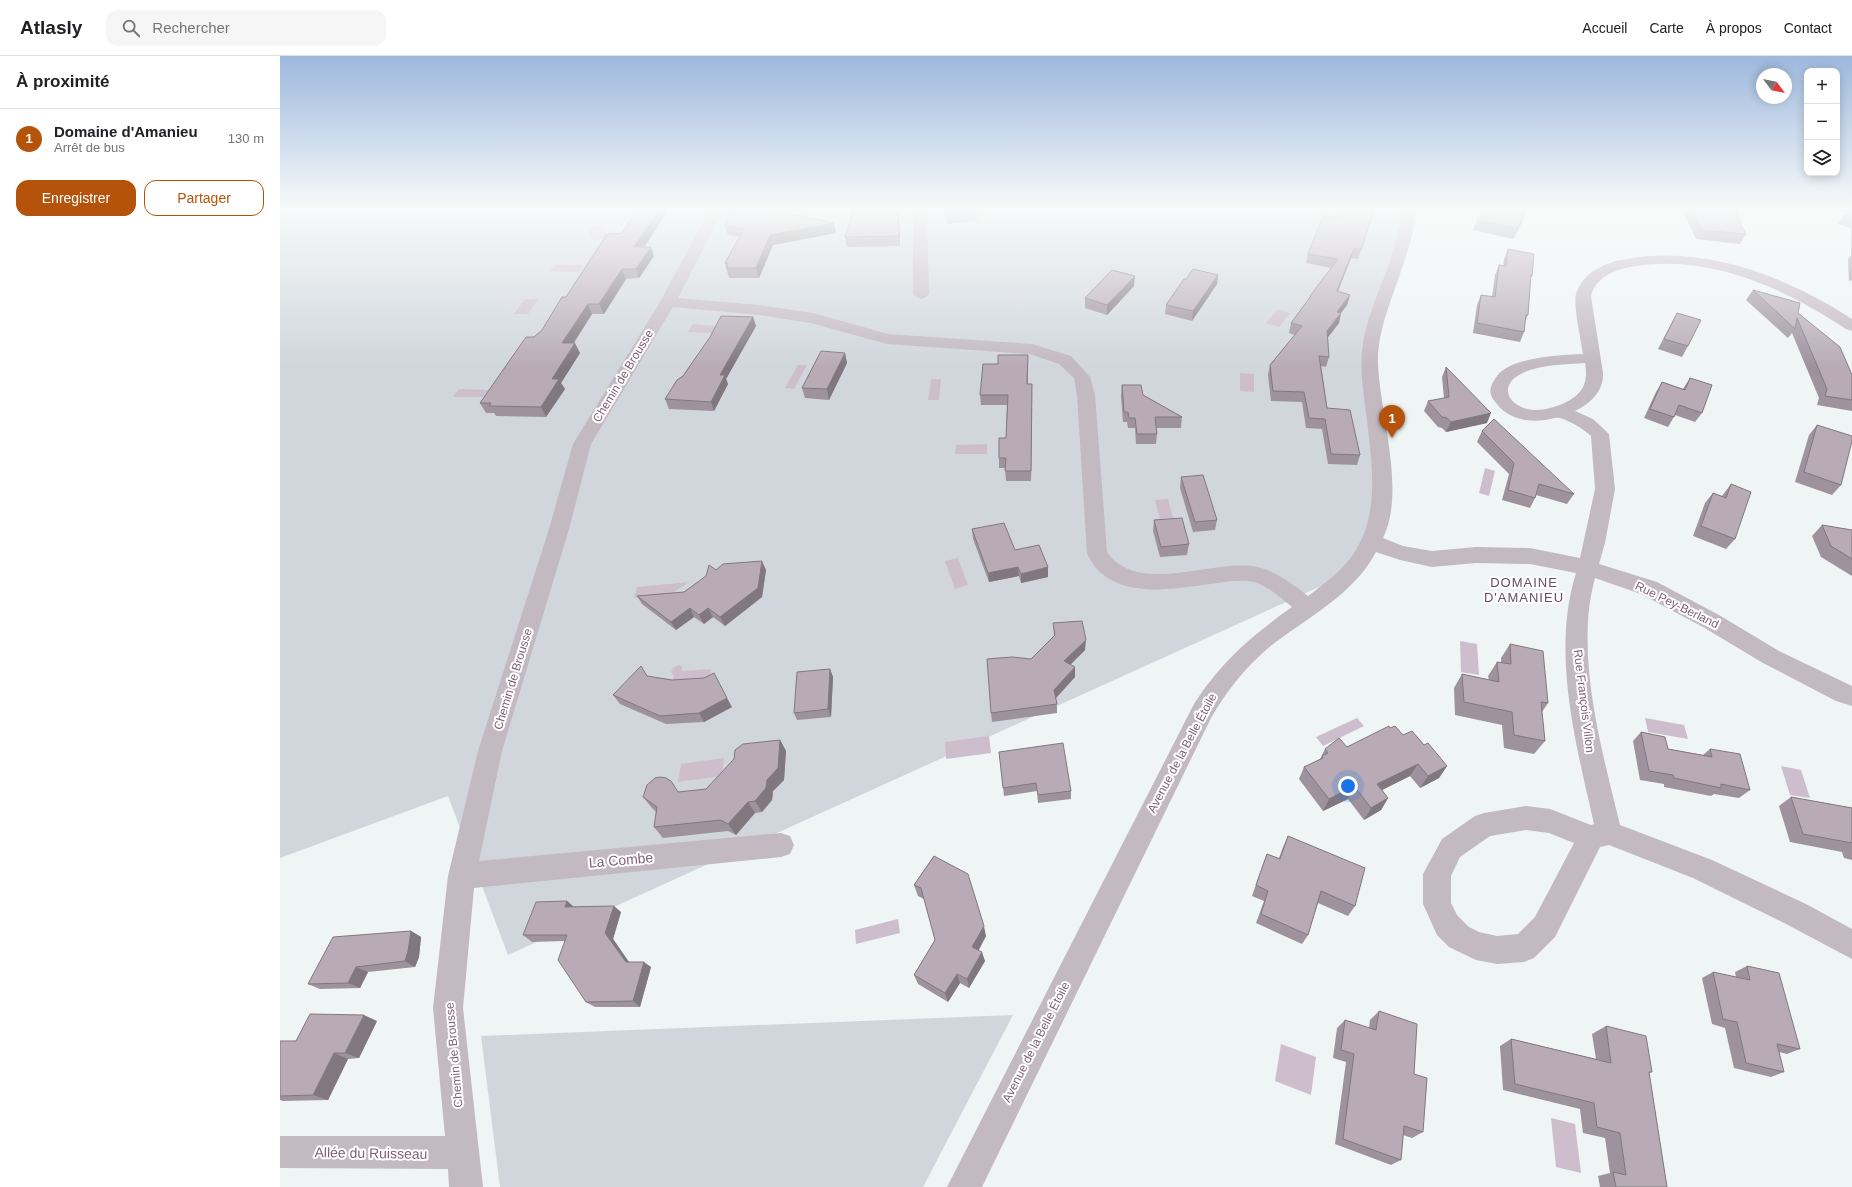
<!DOCTYPE html>
<html lang="fr">
<head>
<meta charset="utf-8">
<style>
  :root { --surface:#fff; --page:#f6f6f6; --text:#202124; --muted:#757577; --line:#e0e0e0; --accent:#b45309 }
  body { margin:0; font-family:Helvetica,sans-serif; background:var(--page); color:var(--text) }
  .controls { position:absolute; right:12px; top:12px; display:grid; overflow:hidden; border-radius:8px; box-shadow:0 2px 10px #0003 }
  .controls button { width:36px; height:36px; display:grid; place-items:center; padding:0; border:0; border-bottom:1px solid var(--line); background:var(--surface); color:var(--text); font:20px sans-serif }
  .compass { position:absolute; left:1476px; top:12px; width:36px; height:36px; border-radius:50%; background:var(--surface); box-shadow:0 2px 10px #0003; rotate:122deg }
  .you { position:absolute; left:1068px; top:730px; width:14px; height:14px; margin:-10px; border:3px solid #fff; border-radius:50%; background:#1a73e8; box-shadow:0 0 0 6px #1a73e833 }
  .badge { display:grid; place-items:center; width:26px; height:26px; border-radius:50%; background:var(--accent); color:#fff; font-size:13px; font-weight:700 }
  .pin { position:absolute; translate:-50% -33px; filter:drop-shadow(0 1px 2px #0008) }
  .pin::after { content:''; position:absolute; top:21px; width:14px; height:12px; background:inherit; clip-path:polygon(0 0,100% 0,50% 100%) }
  .list { margin:0; padding:0; list-style:none }
  h2 { display:flex; justify-content:space-between; align-items:center; height:52px; margin:0; padding:0 16px; font-size:17px }
  h2 small { font-size:13px; font-weight:400; color:var(--muted) }
  .list li { display:grid; grid-template-columns:26px 1fr auto; gap:12px; align-items:center; box-sizing:border-box; height:60px; padding:0 16px; border-top:1px solid var(--line) }
  .list b { display:block; font-size:15px; white-space:nowrap }
  .list p { margin:0; font-size:13px; white-space:nowrap; color:var(--muted) }
  .list em { font-size:13px; font-style:normal; color:var(--muted) }
  .actions { display:flex; gap:8px; padding:12px 16px }
  .actions a { flex:1; padding:9px 0; border:1px solid var(--accent); border-radius:12px; text-align:center; font-size:14px; color:var(--accent) }
  .actions .main { background:var(--accent); color:#fff }
  .icon { flex:none; width:22px; height:22px; fill:none; stroke:currentColor; stroke-width:2; stroke-linecap:round; stroke-linejoin:round }
  .map { position:relative; flex:none; width:1572px; height:1131px; overflow:hidden }
  header { display:flex; align-items:center; gap:24px; box-sizing:border-box; height:56px; padding:0 20px; background:var(--surface); border-bottom:1px solid var(--line) }
  header strong { font-size:19px }
  nav { display:flex; gap:22px; margin-inline-start:auto; font-size:14px }
  .search { width:280px; height:36px; background:var(--page); display:flex; align-items:center; gap:10px; box-sizing:border-box; padding:0 14px; border-radius:12px; color:var(--muted); font-size:15px }
  main { display:flex }
  aside { flex:1; background:var(--surface) }
  .map>svg:first-child { display:block }
  .green { fill:#d0d6dc }
  .water { fill:#cebecd }
  .lines { fill:none; stroke-linecap:round; stroke-linejoin:round }
  .minor { fill:#c3b9c1; fill-rule:evenodd }
  .wall { fill:#9e939d }
  .shaded-wall { fill:#81787f }
  .building { fill:#b8abb6; stroke:#81787f }
  .labels { text-anchor:middle; stroke-width:4; stroke-linejoin:round; paint-order:stroke }
  .street-label { font-size:12px; fill:#83607a; stroke:#fff }
  .neighbourhood-label { font-size:13px; letter-spacing:1px; fill:#684f61; stroke:#fff }
  .near-street-label { font-size:14px; fill:#83607a; stroke:#fff }
</style>
</head>
<body>
<header>
<strong>Atlasly</strong>
<div class="search"><svg class="icon" aria-label="search" viewBox="0 0 24 24"><circle cx="10" cy="10" r="6"/><path d="M15 15l6 6"/></svg>Rechercher</div>
<nav><a>Accueil</a><a>Carte</a><a>À propos</a><a>Contact</a></nav>
</header>
<main>
<aside>
<h2>À proximité<small></small></h2>
<ul class="list">
<li><span class="badge">1</span><div><b>Domaine d'Amanieu</b><p>Arrêt de bus</p></div><em>130 m</em></li>
</ul>
<div class="actions"><a class="main">Enregistrer</a><a>Partager</a></div>
</aside>
<div class="map">
<svg width="1572" height="1131" viewBox="0 0 1572 1131">
  <rect width="100%" height="100%" fill="#eff4f4"/>
  <g class="green">
    <polygon points="0,153 1131,153 1115,209 1095,270 1102,430 1070,517 228,899 168,740 0,802"/>
    <polygon points="733,959 643,1131 220,1131 201,980"/>
  </g>
  <g class="water">
    <polygon points="321,169 328,181 314,185 307,173"/>
    <polygon points="275,209 303,209 299,216 270,215"/>
    <polygon points="245,243 258,243 248,258 234,258"/>
    <polygon points="998,253 1010,257 999,271 986,267"/>
    <polygon points="413,268 436,270 438,271 437,276 431,277 408,276"/>
    <polygon points="518,309 527,309 514,333 505,332"/>
    <polygon points="960,317 974,318 974,336 960,335"/>
    <polygon points="651,323 661,323 659,344 648,344"/>
    <polygon points="179,333 208,334 203,341 173,341"/>
    <polygon points="707,388 707,398 675,398 676,389"/>
    <polygon points="1205,412 1215,415 1209,440 1199,437"/>
    <polygon points="888,443 893,462 880,463 875,444"/>
    <polygon points="678,502 688,529 675,533 665,505"/>
    <polygon points="409,526 391,538 354,542 357,531"/>
    <polygon points="1180,585 1197,588 1199,619 1181,616"/>
    <polygon points="399,609 402,610 402,615 431,613 429,625 392,627 394,619 391,616 393,612"/>
    <polygon points="1077,662 1084,670 1043,690 1036,681"/>
    <polygon points="1365,662 1404,669 1408,683 1368,676"/>
    <polygon points="709,680 711,697 666,703 665,686"/>
    <polygon points="444,702 442,720 398,726 401,708"/>
    <polygon points="1501,710 1521,714 1530,742 1510,739"/>
    <polygon points="618,863 620,877 576,888 575,874"/>
    <polygon points="1001,988 1036,1001 1031,1039 995,1025"/>
    <polygon points="1271,1062 1295,1068 1301,1117 1276,1111"/>
  </g>
  <g class="lines">
    <g class="minor">
      <path d="M 430,153 L 444,153 L 398,242 L 479,249 L 533,257 L 608,278 L 752,288 L 791,300 L 810,321 L 815,339 L 827,496 C 857,539 928,505 972,510 C 993,513 1011,527 1028,540 C 1044,528 1063,514 1074,497 C 1100,458 1092,408 1087,364 C 1084,341 1080,318 1082,295 C 1085,265 1098,238 1108,211 C 1114,192 1119,172 1124,153 L 1138,153 C 1134,173 1129,192 1122,212 C 1112,243 1097,275 1098,308 C 1100,359 1126,435 1103,482 L 1123,490 L 1152,495 L 1196,491 L 1250,492 L 1300,502 L 1315,433 L 1311,380 C 1302,372 1292,366 1280,362 C 1275,361 1270,364 1265,364 C 1247,367 1227,362 1216,347 C 1207,337 1210,330 1217,320 C 1230,301 1281,299 1303,298 C 1301,284 1293,249 1296,238 C 1303,216 1326,206 1346,203 C 1425,189 1506,220 1572,263 L 1572,275 L 1566,273 C 1503,231 1427,197 1350,211 C 1334,214 1315,222 1311,240 L 1323,317 C 1324,335 1310,348 1295,355 L 1313,363 L 1329,378 L 1335,433 L 1325,487 L 1319,508 L 1377,526 L 1439,559 L 1499,595 L 1572,630 L 1572,650 L 1556,645 L 1483,607 L 1423,571 L 1361,538 L 1315,522 C 1294,598 1322,694 1340,769 L 1432,804 L 1526,848 L 1572,873 L 1572,903 L 1506,868 L 1413,822 L 1329,789 L 1320,791 L 1275,881 L 1254,902 L 1244,906 L 1217,908 L 1196,904 L 1169,891 L 1157,879 L 1143,848 L 1143,818 L 1162,783 L 1195,760 L 1204,757 L 1246,750 L 1270,753 L 1311,769 L 1314,768 C 1296,688 1271,597 1296,517 L 1250,508 L 1196,507 L 1152,511 L 1120,504 L 1096,496 C 1073,540 1024,563 987,593 C 964,613 946,636 931,662 L 702,1131 L 667,1131 L 914,648 C 941,606 971,580 1012,551 C 1001,542 988,530 974,526 C 960,523 944,526 931,528 C 896,532 850,542 821,517 C 815,512 810,504 807,497 L 797,339 L 794,322 L 779,308 L 750,298 L 607,288 L 531,267 L 479,259 L 393,251 L 311,388 L 289,473 L 222,695 L 199,805 L 501,777 L 510,780 L 514,789 L 510,798 L 501,801 L 194,832 L 183,952 L 203,1131 L 169,1131 L 168,1113 L 0,1112 L 0,1080 L 165,1080 L 153,952 L 168,820 L 198,695 L 269,473 L 293,388 L 380,246 ZM 1305,307 C 1308,323 1305,335 1290,344 C 1278,351 1261,356 1247,353 C 1227,348 1220,330 1239,319 C 1257,308 1284,309 1305,307 ZM 1246,774 L 1269,777 L 1294,787 L 1255,861 L 1238,878 L 1217,880 L 1199,876 L 1189,871 L 1177,859 L 1171,847 L 1171,820 L 1180,801 L 1210,780 Z"/>
      <path d="M 456,153 L 505,153 L 503,156 C 488,160 471,162 456,158 L 454,155 Z"/>
      <polygon points="633,153 647,153 649,238 646,241 641,243 636,241 633,238"/>
    </g>
  </g>
  <g class="wall">
    <polygon points="357,153 388,153 375,175 364,191 374,200 359,222 346,223 324,258 312,258 294,287 300,297 281,327 285,333 266,361 216,360 214,357 206,357 200,347 254,281 262,274 286,241 342,177"/>
    <polygon points="666,153 695,153 697,165 667,168"/>
    <polygon points="1095,153 1078,203 1071,202 1058,235 1070,239 1067,249 1061,257 1059,267 1048,281 1049,301 1046,311 1041,310 1047,352 1080,399 1077,409 1048,408 1042,373 1026,372 1022,346 991,345 988,319 990,309 1015,279 1009,277 1011,267 1029,244 1030,240 1051,212 1026,207 1028,198 1056,162"/>
    <polygon points="1405,153 1454,153 1462,166 1460,168 1466,178 1460,188 1416,183 1403,155"/>
    <polygon points="1560,153 1572,153 1572,224 1569,225 1568,203 1571,199 1571,172 1558,168 1565,157 1558,155"/>
    <polygon points="619,161 620,190 567,191 565,181"/>
    <polygon points="1197,164 1242,166 1233,183 1193,174"/>
    <polygon points="445,170 556,177 493,189 479,222 449,222 445,207 460,181 448,179"/>
    <polygon points="1228,193 1252,220 1250,223 1248,259 1245,265 1244,276 1240,286 1193,277 1197,249 1201,239 1212,241 1215,219 1219,209 1223,210 1224,203"/>
    <polygon points="938,219 937,228 912,265 885,258 886,249 906,223"/>
    <polygon points="854,230 827,259 805,252 805,242"/>
    <polygon points="1473,234 1518,257 1572,319 1572,355 1537,349 1539,342 1512,277 1508,282 1466,244"/>
    <polygon points="1397,257 1408,290 1402,301 1378,293 1391,268"/>
    <polygon points="473,261 476,270 446,323 448,328 434,355 389,353 385,343 403,320"/>
    <polygon points="565,297 567,307 549,344 525,342 522,332"/>
    <polygon points="748,299 748,328 752,328 752,338 751,425 726,425 725,412 719,412 719,402 726,382 727,349 701,349 700,339 718,308"/>
    <polygon points="1166,311 1207,367 1166,376 1162,372 1158,371 1144,355 1148,345 1164,342 1162,321"/>
    <polygon points="1410,322 1422,357 1415,366 1395,359 1388,371 1364,362 1376,336 1382,326 1403,333"/>
    <polygon points="842,329 863,339 902,361 901,372 877,372 877,378 876,388 856,388 855,372 848,372 847,366 843,366 841,340"/>
    <polygon points="1537,369 1561,429 1552,439 1515,426 1529,379"/>
    <polygon points="1202,375 1294,438 1287,448 1256,439 1255,442 1250,452 1222,444 1229,418 1197,386"/>
    <polygon points="901,421 937,464 935,474 913,476 900,432"/>
    <polygon points="1451,428 1455,483 1446,493 1413,480 1425,447 1433,437 1442,440"/>
    <polygon points="874,464 909,488 907,499 880,501 873,475"/>
    <polygon points="1542,469 1572,474 1572,520 1541,501 1532,480"/>
    <polygon points="692,473 768,511 768,521 741,527 739,520 709,526 693,483"/>
    <polygon points="436,514 486,514 482,541 445,570 433,561 424,568 414,561 396,574 362,548 357,540 404,536"/>
    <polygon points="773,567 805,594 790,609 795,621 776,642 777,648 777,657 712,666 711,657 751,603 774,580"/>
    <polygon points="1230,588 1268,647 1262,656 1265,685 1254,698 1224,692 1222,669 1175,659 1174,632 1182,618 1209,624 1208,620 1217,606 1221,606 1221,602"/>
    <polygon points="550,613 553,621 551,661 517,664 514,657"/>
    <polygon points="367,620 392,624 452,651 424,666 386,668 340,648 333,639"/>
    <polygon points="1110,672 1144,689 1167,710 1159,722 1140,732 1130,720 1102,734 1108,742 1101,754 1084,764 1068,743 1043,755 1019,723 1024,711 1040,703 1045,693 1067,691"/>
    <polygon points="1361,676 1388,693 1423,699 1430,693 1470,734 1459,742 1434,738 1431,740 1384,731 1384,728 1360,724 1353,685"/>
    <polygon points="500,684 506,695 504,724 493,735 492,744 482,756 475,757 456,779 448,775 383,782 374,771 376,756 372,752 363,741 426,733"/>
    <polygon points="719,696 791,735 791,743 758,747 757,735 724,740"/>
    <polygon points="1511,741 1572,752 1572,804 1564,802 1562,796 1510,786 1499,750"/>
    <polygon points="1008,780 1075,850 1068,860 1038,847 1028,879 1022,888 976,867 984,845 972,840 983,808 987,798 999,802 1003,791"/>
    <polygon points="654,800 706,880 699,894 705,905 689,932 680,927 668,946 638,928 634,919 655,884 644,843 638,840 634,829"/>
    <polygon points="287,845 294,851 341,856 333,883 349,906 371,911 360,951 315,951 306,946 284,885 252,886 243,879"/>
    <polygon points="131,875 141,881 139,901 135,911 88,916 80,932 40,933 28,928"/>
    <polygon points="1467,910 1520,993 1507,998 1499,996 1504,1016 1491,1021 1454,1012 1445,972 1432,968 1422,922 1433,916 1456,921 1455,916"/>
    <polygon points="1099,955 1134,1018 1143,1076 1132,1082 1123,1079 1121,1104 1111,1109 1055,1088 1066,1006 1053,1002 1057,972 1065,964 1089,972 1090,964"/>
    <polygon points="97,965 79,1002 68,1003 48,1044 3,1045 0,1044 0,985 16,985"/>
    <polygon points="1326,970 1372,1016 1369,1017 1387,1131 1320,1131 1318,1120 1330,1117 1325,1082 1303,1077 1300,1053 1223,1034 1220,990 1231,983 1316,1003 1312,978"/>
  </g>
  <g class="shaded-wall">
    <polygon points="379,153 388,153 375,175 358,200 354,191"/>
    <polygon points="618,153 619,161 620,190 619,180"/>
    <polygon points="1094,153 1095,153 1078,203 1081,194"/>
    <polygon points="1246,156 1242,166 1233,183 1237,173"/>
    <polygon points="554,167 556,177 493,189 479,222 476,212 490,179"/>
    <polygon points="371,191 374,200 359,222 356,213"/>
    <polygon points="1074,192 1071,202 1054,245 1057,235"/>
    <polygon points="342,213 346,223 324,258 319,248"/>
    <polygon points="938,219 937,228 912,265 913,255"/>
    <polygon points="855,220 854,230 827,259 827,249"/>
    <polygon points="1070,239 1067,249 1054,266 1057,256"/>
    <polygon points="308,248 312,258 287,297 282,287"/>
    <polygon points="1061,257 1059,267 1045,285 1047,275"/>
    <polygon points="473,261 476,270 446,323 448,328 434,355 431,346 440,319"/>
    <polygon points="295,287 300,297 281,327 285,333 266,361 261,351 272,323"/>
    <polygon points="565,297 567,307 549,344 547,333"/>
    <polygon points="748,299 748,309 747,338 747,328"/>
    <polygon points="752,328 752,338 751,425 751,415"/>
    <polygon points="1211,357 1207,367 1166,376 1171,366"/>
    <polygon points="482,505 486,514 482,541 445,570 440,561"/>
    <polygon points="738,511 739,520 709,526 708,517"/>
    <polygon points="768,511 768,521 741,527 741,518"/>
    <polygon points="410,552 414,561 396,574 391,566"/>
    <polygon points="428,552 433,561 424,568 419,559"/>
    <polygon points="806,584 805,594 784,615 784,605"/>
    <polygon points="795,611 795,621 775,643 774,634"/>
    <polygon points="550,613 553,621 551,661 548,653"/>
    <polygon points="447,642 452,651 424,666 419,657"/>
    <polygon points="500,684 506,695 504,724 493,735 492,744 482,756 475,745"/>
    <polygon points="1138,708 1130,720 1090,740 1097,728"/>
    <polygon points="1167,710 1159,722 1140,732 1148,720"/>
    <polygon points="1074,730 1068,743 1043,755 1049,743"/>
    <polygon points="1108,742 1101,754 1084,764 1091,752"/>
    <polygon points="468,746 475,757 456,779 448,768"/>
    <polygon points="287,845 295,852 285,851"/>
    <polygon points="334,850 341,856 333,883 353,912 346,906 325,877"/>
    <polygon points="704,870 706,880 695,900 692,891"/>
    <polygon points="131,875 141,881 139,901 135,911 125,905"/>
    <polygon points="702,896 705,905 689,932 687,923"/>
    <polygon points="364,906 371,911 360,951 353,945"/>
    <polygon points="76,911 88,916 80,932 68,927"/>
    <polygon points="677,918 680,927 668,946 665,937"/>
    <polygon points="84,959 97,965 79,1002 65,997"/>
    <polygon points="54,997 68,1003 48,1044 33,1039"/>
  </g>
  <g class="building">
    <polygon points="357,153 379,153 372,165 354,191 371,191 356,213 342,213 319,248 308,248 282,287 295,287 272,323 279,323 261,351 209,350 211,347 200,347 246,281 254,281 262,274 282,241 286,241 327,178 342,177"/>
    <polygon points="450,153 486,153 554,167 490,179 476,212 446,212 448,208 445,207 464,173 445,170"/>
    <polygon points="593,153 618,153 619,180 565,181 573,154 592,154"/>
    <polygon points="666,153 695,153 696,156 666,159"/>
    <polygon points="1060,153 1094,153 1081,194 1074,192 1057,235 1070,239 1057,256 1061,257 1047,275 1049,301 1039,300 1047,352 1070,354 1080,399 1051,398 1045,363 1029,362 1024,336 993,335 990,309 1022,270 1011,267 1031,240 1030,240 1058,203 1028,198 1043,160 1056,162"/>
    <polygon points="1203,153 1233,153 1246,156 1237,173 1197,164"/>
    <polygon points="1412,153 1454,153 1462,166 1459,166 1466,178 1422,174"/>
    <polygon points="1569,153 1572,153 1572,160 1565,158"/>
    <polygon points="1228,193 1254,198 1252,220 1251,219 1248,259 1246,259 1244,276 1197,267 1201,239 1215,241 1219,209 1226,210"/>
    <polygon points="913,213 938,219 913,255 886,249 904,223 906,223"/>
    <polygon points="832,214 855,220 827,249 805,242"/>
    <polygon points="1473,234 1520,247 1518,257 1560,291 1572,319 1572,344 1545,340 1547,333 1517,262 1515,273"/>
    <polygon points="1397,257 1421,264 1408,290 1384,283"/>
    <polygon points="441,260 473,261 440,319 445,319 431,346 385,343 397,324 403,320 430,281"/>
    <polygon points="541,295 565,297 547,333 522,332"/>
    <polygon points="718,299 748,299 747,328 752,328 751,415 725,415 726,402 719,402 719,382 726,382 728,339 700,339 703,308 718,308"/>
    <polygon points="1166,311 1211,357 1171,366 1167,362 1162,361 1148,345 1169,341"/>
    <polygon points="1410,322 1432,329 1422,357 1399,349 1394,361 1370,353 1382,326 1405,334"/>
    <polygon points="842,329 861,329 863,339 902,361 875,361 877,378 857,378 855,362 849,362 848,356 844,356"/>
    <polygon points="1214,363 1294,438 1259,428 1255,442 1228,434 1234,407 1202,375"/>
    <polygon points="1537,369 1572,380 1572,385 1561,429 1524,416"/>
    <polygon points="923,419 937,464 915,466 901,421"/>
    <polygon points="1451,428 1471,436 1455,483 1421,470 1433,437 1446,442"/>
    <polygon points="902,462 909,488 881,491 874,464"/>
    <polygon points="724,467 735,494 759,489 768,511 741,518 738,511 708,517 692,473"/>
    <polygon points="1542,469 1572,474 1572,503 1551,490"/>
    <polygon points="482,505 478,532 440,561 428,552 419,559 410,552 391,566 357,540 404,536 426,520 429,509 436,514 443,508"/>
    <polygon points="802,565 806,584 784,605 795,611 774,634 777,648 711,657 707,603 732,601 751,603 775,579 773,567"/>
    <polygon points="1230,588 1263,595 1268,647 1261,646 1265,685 1234,679 1232,656 1184,646 1182,618 1219,626 1217,606 1231,608"/>
    <polygon points="361,610 367,620 392,624 424,622 434,617 447,642 419,657 380,660 333,639"/>
    <polygon points="550,613 548,653 514,657 517,616"/>
    <polygon points="1109,670 1110,672 1115,670 1123,679 1132,675 1144,689 1148,687 1167,710 1148,720 1138,708 1097,728 1108,742 1091,752 1074,730 1049,743 1024,711 1043,702 1042,700 1048,697 1045,693 1059,682 1067,691"/>
    <polygon points="1361,676 1385,681 1388,693 1432,701 1430,693 1460,698 1470,734 1441,728 1441,732 1394,722 1393,719 1369,715"/>
    <polygon points="500,684 498,712 487,724 486,732 475,745 468,746 448,768 441,764 374,771 377,751 363,741 367,729 375,722 380,721 386,722 391,725 398,736 426,733 454,703 455,694 463,688"/>
    <polygon points="783,687 791,735 758,739 756,727 723,732 719,696"/>
    <polygon points="1511,741 1572,752 1572,787 1523,778"/>
    <polygon points="1008,780 1085,812 1075,850 1041,835 1028,879 981,858 988,835 976,829 987,798 1000,803"/>
    <polygon points="654,800 688,818 704,870 692,891 702,896 687,923 677,918 665,937 634,919 655,884 641,832 634,829"/>
    <polygon points="287,845 285,851 334,850 325,877 346,906 364,906 353,945 306,946 278,904 287,879 243,879 256,846"/>
    <polygon points="131,875 128,895 125,905 76,911 68,927 28,928 53,881"/>
    <polygon points="1467,910 1499,917 1520,993 1497,988 1504,1016 1466,1007 1457,966 1443,963 1433,916 1470,924"/>
    <polygon points="1099,955 1137,968 1134,1018 1147,1022 1143,1076 1124,1070 1121,1104 1063,1083 1074,998 1061,994 1065,964 1096,974"/>
    <polygon points="30,958 84,959 65,997 54,997 33,1039 0,1040 0,985 16,985"/>
    <polygon points="1326,970 1366,980 1372,1016 1369,1016 1387,1131 1336,1131 1333,1116 1346,1119 1340,1077 1317,1071 1314,1047 1235,1028 1231,983 1331,1007"/>
  </g>
  <linearGradient id="sky" x2="0" y2="1"><stop stop-color="#9db8dd"/><stop offset="0.49" stop-color="#f8fafa"/><stop offset="1" stop-color="#f8fafa" stop-opacity="0"/></linearGradient>
  <rect width="1572" height="311" fill="url(#sky)"/>
  <g class="labels">
    <g class="street-label">
      <text transform="translate(343 320) rotate(-59)" y="4">Chemin de Brousse</text>
      <text transform="translate(1397 549) rotate(26)" y="4">Rue Pey-Berland</text>
      <text transform="translate(233 623) rotate(-73)" y="4">Chemin de Brousse</text>
      <text transform="translate(1304 645) rotate(83)" y="4">Rue François Villon</text>
      <text transform="translate(902 697) rotate(-62)" y="4">Avenue de la Belle Étoile</text>
      <text transform="translate(756 986) rotate(-63)" y="4">Avenue de la Belle Étoile</text>
      <text transform="translate(174 999) rotate(-95)" y="4">Chemin de Brousse</text>
    </g>
    <g class="neighbourhood-label">
      <text x="1244" y="531">DOMAINE<tspan x="1244" dy="15">D'AMANIEU</tspan></text>
    </g>
    <g class="near-street-label">
      <text transform="translate(341 804) rotate(-5)" y="5">La Combe</text>
      <text transform="translate(91 1097) rotate(1)" y="5">Allée du Ruisseau</text>
    </g>
  </g>
</svg>
<div class="controls">
<button>+</button>
<button>−</button>
<button><svg class="icon" aria-label="layers" viewBox="0 0 24 24"><path d="M12 4l9 5-9 5-9-5zM3 14l9 5 9-5"/></svg></button>
</div>
<svg class="compass" viewBox="-18 -18 36 36"><path d="M0-13l5 13h-10z" fill="#e53935"/><path d="M0 13l5-13h-10z" fill="#757577"/></svg>
<div class="you"></div>
<div class="pin badge" style="left:1112px;top:382px">1</div>
</div>
</main>
</body>
</html>
